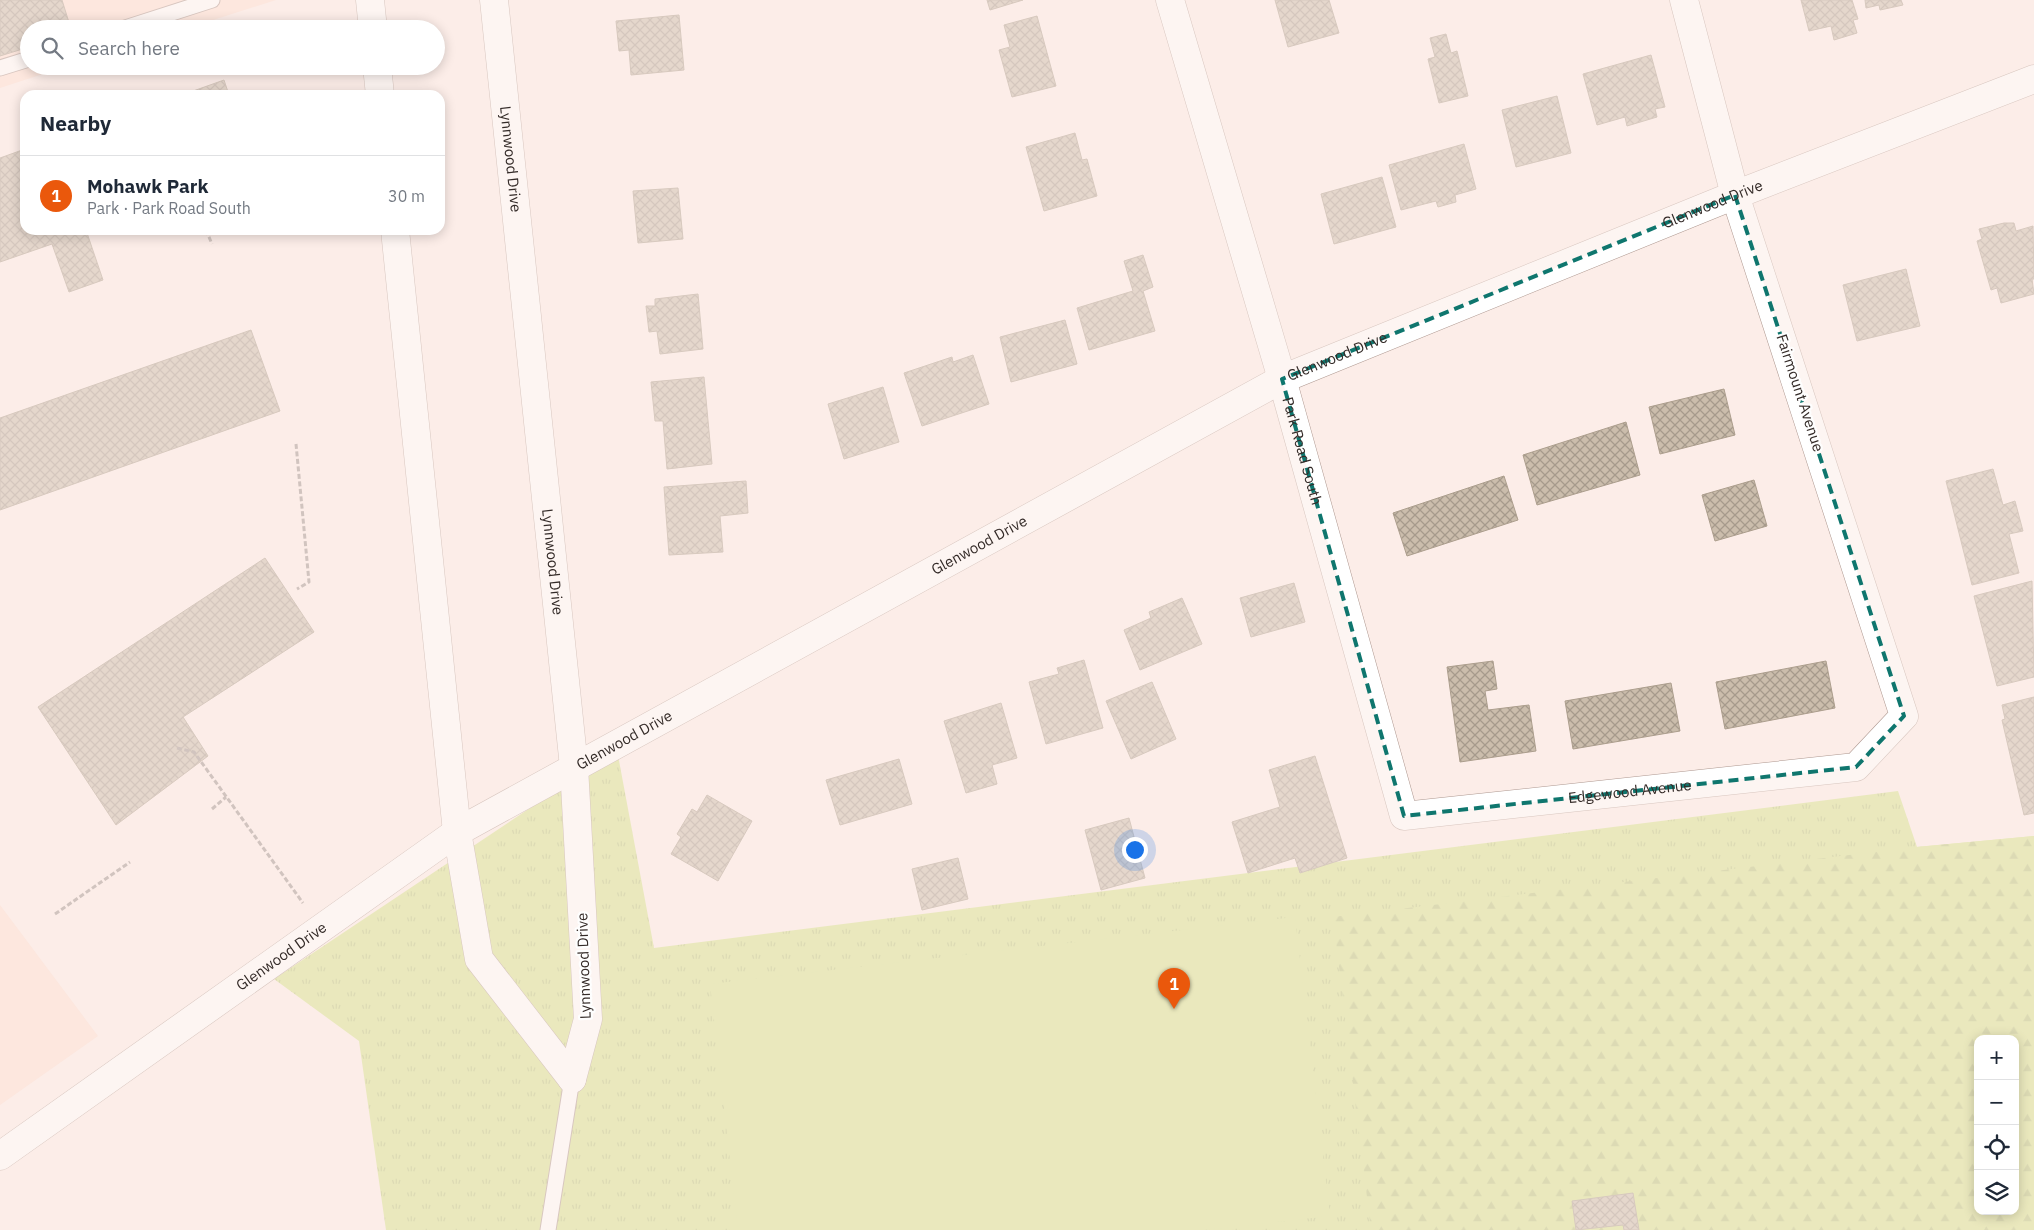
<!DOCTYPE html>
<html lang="en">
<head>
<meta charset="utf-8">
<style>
  :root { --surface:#fff; --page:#f2f2f3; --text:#1f2937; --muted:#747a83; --line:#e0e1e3; --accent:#ea580c }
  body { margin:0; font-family:"IBM Plex Sans",sans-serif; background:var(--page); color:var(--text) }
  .controls { position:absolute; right:15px; bottom:15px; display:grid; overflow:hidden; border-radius:10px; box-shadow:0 2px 12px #0003 }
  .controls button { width:45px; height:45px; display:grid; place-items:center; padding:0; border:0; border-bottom:1px solid var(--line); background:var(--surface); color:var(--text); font:25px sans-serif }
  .you { position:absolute; left:1134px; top:849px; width:18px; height:18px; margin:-12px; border:4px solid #fff; border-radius:50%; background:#1a73e8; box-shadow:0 0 0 8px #1a73e833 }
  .badge { display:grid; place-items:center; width:32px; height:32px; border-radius:50%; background:var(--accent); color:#fff; font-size:16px; font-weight:700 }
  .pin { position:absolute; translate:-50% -41px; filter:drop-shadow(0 1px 2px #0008) }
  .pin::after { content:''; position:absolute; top:26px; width:18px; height:15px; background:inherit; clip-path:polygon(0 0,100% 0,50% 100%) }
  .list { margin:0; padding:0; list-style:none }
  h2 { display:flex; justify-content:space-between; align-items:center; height:65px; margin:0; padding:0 20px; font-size:21px }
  h2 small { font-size:16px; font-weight:400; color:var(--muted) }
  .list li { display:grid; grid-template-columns:32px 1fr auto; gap:15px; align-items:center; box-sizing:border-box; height:80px; padding:0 20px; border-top:1px solid var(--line) }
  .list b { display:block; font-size:19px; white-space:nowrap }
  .list p { margin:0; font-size:16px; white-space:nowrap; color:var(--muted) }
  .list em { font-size:16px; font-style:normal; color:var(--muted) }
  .icon { flex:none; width:28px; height:28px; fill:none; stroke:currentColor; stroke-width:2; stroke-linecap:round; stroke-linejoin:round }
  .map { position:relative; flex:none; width:2034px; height:1230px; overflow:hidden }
  .search { position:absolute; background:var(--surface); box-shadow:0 2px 12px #0003; left:20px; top:20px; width:425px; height:55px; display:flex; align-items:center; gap:12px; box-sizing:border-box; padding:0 18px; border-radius:28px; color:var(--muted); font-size:19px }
  .panel { position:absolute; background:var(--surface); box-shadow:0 2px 12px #0003; left:20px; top:90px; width:425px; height:145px; border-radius:15px }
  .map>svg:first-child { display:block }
  .built { fill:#fedfd2 }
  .grass { fill:url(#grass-tufts); fill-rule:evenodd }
  .forest { fill:url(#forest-firs); fill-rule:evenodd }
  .pitch { fill:#d4e38a }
  .building { fill:url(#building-cross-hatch); stroke:#ac9e8d }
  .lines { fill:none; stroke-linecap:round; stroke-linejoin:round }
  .service-casing { stroke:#ae9890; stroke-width:17 }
  .minor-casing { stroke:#ae9890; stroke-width:29 }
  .path { stroke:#9e928e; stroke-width:3; stroke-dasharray:5 2.5; stroke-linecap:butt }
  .service { stroke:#fff; stroke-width:15 }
  .minor { stroke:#fff; stroke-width:28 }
  .marked { fill:none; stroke:#0f766e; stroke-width:4; stroke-dasharray:10 6; stroke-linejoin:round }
  .labels { text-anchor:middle; stroke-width:4.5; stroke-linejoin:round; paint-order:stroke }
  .street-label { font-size:15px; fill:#342b28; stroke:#fefefe }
</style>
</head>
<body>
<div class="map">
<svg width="2034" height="1230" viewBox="0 0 2034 1230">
  <defs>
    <pattern id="grass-tufts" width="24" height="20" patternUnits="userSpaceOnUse" patternTransform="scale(1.25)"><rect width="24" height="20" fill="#d4e38a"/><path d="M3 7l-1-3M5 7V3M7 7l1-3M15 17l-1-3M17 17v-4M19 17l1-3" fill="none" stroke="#b7c377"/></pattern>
    <pattern id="forest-firs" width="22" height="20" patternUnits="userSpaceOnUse" patternTransform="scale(1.25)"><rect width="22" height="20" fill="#d4e38a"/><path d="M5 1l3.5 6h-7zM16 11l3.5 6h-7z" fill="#b7c377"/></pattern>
    <pattern id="building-cross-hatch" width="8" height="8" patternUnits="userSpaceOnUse" patternTransform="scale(1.25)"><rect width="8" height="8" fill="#cbbdac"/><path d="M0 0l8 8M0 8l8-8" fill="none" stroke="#a69a8c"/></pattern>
  </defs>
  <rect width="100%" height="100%" fill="#fcede8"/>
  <g class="built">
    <polygon points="0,0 276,0 185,29 29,29 29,66 67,66 0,88"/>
    <polygon points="0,905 98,1036 0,1105"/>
  </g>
  <path class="grass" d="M 617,750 L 654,948 L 1898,791 L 1917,847 L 2034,836 L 2034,1230 L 386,1230 L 359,1041 L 274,979 ZM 1978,1039 L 2015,1039 L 2015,1211 L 1978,1211 Z"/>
  <path class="forest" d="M 2034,836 L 2034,1230 L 1371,1230 L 1333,917 L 1916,847 ZM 1978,1039 L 2015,1039 L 2015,1211 L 1978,1211 Z"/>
  <polygon class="pitch" points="1295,917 1330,1216 1204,1230 738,1230 710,984"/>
  <g class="building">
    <polygon points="0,0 62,0 71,29 29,29 29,47 0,56"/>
    <polygon points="987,0 1023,0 990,10"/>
    <polygon points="1275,0 1329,0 1339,33 1288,47"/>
    <polygon points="1801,0 1852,0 1858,19 1853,20 1857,33 1834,40 1831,26 1809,31"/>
    <polygon points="1865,0 1901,0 1903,5 1880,10 1879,5 1866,8"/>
    <polygon points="679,15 684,70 631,75 629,50 619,51 616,21"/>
    <polygon points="1037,16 1056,86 1012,97 999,50 1010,47 1004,25"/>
    <polygon points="1446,34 1451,53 1457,51 1468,96 1439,103 1428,59 1435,57 1430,38"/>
    <polygon points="1651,55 1665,107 1655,109 1657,117 1627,126 1625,117 1597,125 1583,74"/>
    <polygon points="224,80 229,95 182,95"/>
    <polygon points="1557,96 1571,153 1516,167 1502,110"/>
    <polygon points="1075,133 1082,160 1087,159 1097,196 1044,211 1026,147"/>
    <polygon points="1464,144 1476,189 1455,195 1456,202 1438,207 1436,201 1401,210 1389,165"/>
    <polygon points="25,149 25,230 86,230 103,280 69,292 52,244 0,262 0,158"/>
    <polygon points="1382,177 1396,227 1334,244 1321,194"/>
    <polygon points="678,188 683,239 638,243 633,191"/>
    <polygon points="2004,223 2014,223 2016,231 2033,226 2034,279 2032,279 2034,294 2001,303 1997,288 1991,290 1977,241 1982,239 1979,229"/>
    <polygon points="1143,255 1153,287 1143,291 1155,331 1089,350 1077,308 1133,291 1124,261"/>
    <polygon points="1906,269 1920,326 1857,341 1843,285"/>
    <polygon points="698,294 703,349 660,354 657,331 649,332 646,306 655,306 655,299"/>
    <polygon points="1065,320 1077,364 1011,382 1000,337"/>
    <polygon points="251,330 280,411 0,510 0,418"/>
    <polygon points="973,355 989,404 922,426 904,373 952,357 953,362"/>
    <polygon points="704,377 712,464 667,469 663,421 655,421 651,382"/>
    <polygon points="883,387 899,442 844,459 828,404"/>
    <polygon points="1724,389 1735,435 1660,454 1649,407"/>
    <polygon points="1626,422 1640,475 1537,505 1523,455"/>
    <polygon points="1993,469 2003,505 2015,501 2023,531 2009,534 2019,573 1972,585 1946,481"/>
    <polygon points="1504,476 1518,520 1407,556 1393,513"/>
    <polygon points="1754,480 1767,526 1715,541 1702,495"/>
    <polygon points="746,481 748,513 720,516 723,552 669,555 664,487"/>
    <polygon points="265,558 314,632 183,717 208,756 116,825 38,707"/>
    <polygon points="2032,581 2034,677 1997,686 1974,596"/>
    <polygon points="1294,583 1305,622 1251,637 1240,598"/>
    <polygon points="1182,598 1202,644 1140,670 1124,630 1151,618 1149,612"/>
    <polygon points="1084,660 1103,728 1046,744 1029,682 1059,674 1057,668"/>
    <polygon points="1493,661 1497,689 1485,691 1488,710 1529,705 1536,751 1460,762 1447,667"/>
    <polygon points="1826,661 1835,708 1725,729 1716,682"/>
    <polygon points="1152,682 1176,739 1131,759 1106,701"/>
    <polygon points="1671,683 1680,731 1573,749 1565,701"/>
    <polygon points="2034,697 2034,813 2024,815 2002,720 2005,719 2002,705"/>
    <polygon points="1001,703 1017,758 992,765 997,784 966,793 944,721"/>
    <polygon points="1315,756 1347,858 1300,873 1295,858 1248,873 1232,822 1280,807 1269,770"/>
    <polygon points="899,759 912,804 840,825 826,780"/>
    <polygon points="707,795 752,821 718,881 671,854 681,837 677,834 692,809 697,812"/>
    <polygon points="1129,818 1145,878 1101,890 1085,830"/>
    <polygon points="958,858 968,899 922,910 912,869"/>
    <polygon points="1633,1193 1639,1230 1624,1230 1623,1225 1576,1230 1572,1201"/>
  </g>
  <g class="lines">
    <defs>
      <g id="service">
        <polyline points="122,29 212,0"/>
        <polyline points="0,68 29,59"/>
        <polyline points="548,1230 572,1079"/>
      </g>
      <g id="minor">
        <polyline points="370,0 373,29"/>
        <path id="s1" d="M 494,0 L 574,767 L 588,1019 L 572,1079"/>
        <path id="s2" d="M 1170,0 L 1282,379 L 1404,816 L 1856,767 L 1904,716 L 1735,195 L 1684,0"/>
        <polyline points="377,66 380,95"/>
        <polyline points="395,230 457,832 479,959 572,1079"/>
        <path id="s3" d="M 0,1156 L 457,832 L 1282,379 L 1735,195 L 2034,79"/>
      </g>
    </defs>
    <use href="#service" class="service-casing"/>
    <use href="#minor" class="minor-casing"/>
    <g class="path">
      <polyline points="206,230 212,244"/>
      <polyline points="296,444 309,582 297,589"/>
      <polyline points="177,748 194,752 303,903"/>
      <polyline points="212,809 226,797"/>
      <polyline points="55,914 130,862"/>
    </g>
    <use href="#service" class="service"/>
    <use href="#minor" class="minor"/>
  </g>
  <path d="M0 0H2034V1230H0ZM 1735,195 L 1904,716 L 1856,767 L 1404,816 L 1282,379 Z" fill="#fcede8" fill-opacity=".55" fill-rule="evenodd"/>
  <path class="marked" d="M 1735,195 L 1904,716 L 1856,767 L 1404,816 L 1282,379 Z"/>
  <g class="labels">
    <g class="street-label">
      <text dy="5" stroke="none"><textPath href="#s1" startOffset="160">Lynnwood Drive</textPath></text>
      <text dy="5" stroke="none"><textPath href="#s3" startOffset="1966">Glenwood Drive</textPath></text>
      <text dy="5" stroke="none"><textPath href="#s3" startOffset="1561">Glenwood Drive</textPath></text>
      <text transform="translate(1800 393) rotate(72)" y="5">Fairmount Avenue</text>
      <text dy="5" stroke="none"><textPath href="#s2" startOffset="470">Park Road South</textPath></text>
      <text dy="5" stroke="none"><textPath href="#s3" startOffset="1156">Glenwood Drive</textPath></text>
      <text dy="5" stroke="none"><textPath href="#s1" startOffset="565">Lynnwood Drive</textPath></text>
      <text dy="5" stroke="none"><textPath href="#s3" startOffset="751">Glenwood Drive</textPath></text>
      <text dy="5" stroke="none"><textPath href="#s2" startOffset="1076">Edgewood Avenue</textPath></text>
      <text dy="5" stroke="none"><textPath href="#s3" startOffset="345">Glenwood Drive</textPath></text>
      <text transform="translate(584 966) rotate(-92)" y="5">Lynnwood Drive</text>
    </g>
  </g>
</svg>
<div class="controls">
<button>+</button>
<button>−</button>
<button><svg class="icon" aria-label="locate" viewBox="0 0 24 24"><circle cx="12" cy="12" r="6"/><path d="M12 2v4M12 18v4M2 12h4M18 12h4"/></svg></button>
<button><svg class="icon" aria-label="layers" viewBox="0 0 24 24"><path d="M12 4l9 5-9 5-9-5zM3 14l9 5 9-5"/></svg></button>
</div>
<div class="you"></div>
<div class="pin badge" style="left:1174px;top:1009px">1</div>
<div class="search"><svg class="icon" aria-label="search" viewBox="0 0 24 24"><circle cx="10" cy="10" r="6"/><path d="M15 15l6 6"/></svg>Search here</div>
<section class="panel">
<h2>Nearby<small></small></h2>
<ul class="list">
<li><span class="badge">1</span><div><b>Mohawk Park</b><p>Park · Park Road South</p></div><em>30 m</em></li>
</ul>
</section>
</div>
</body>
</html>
